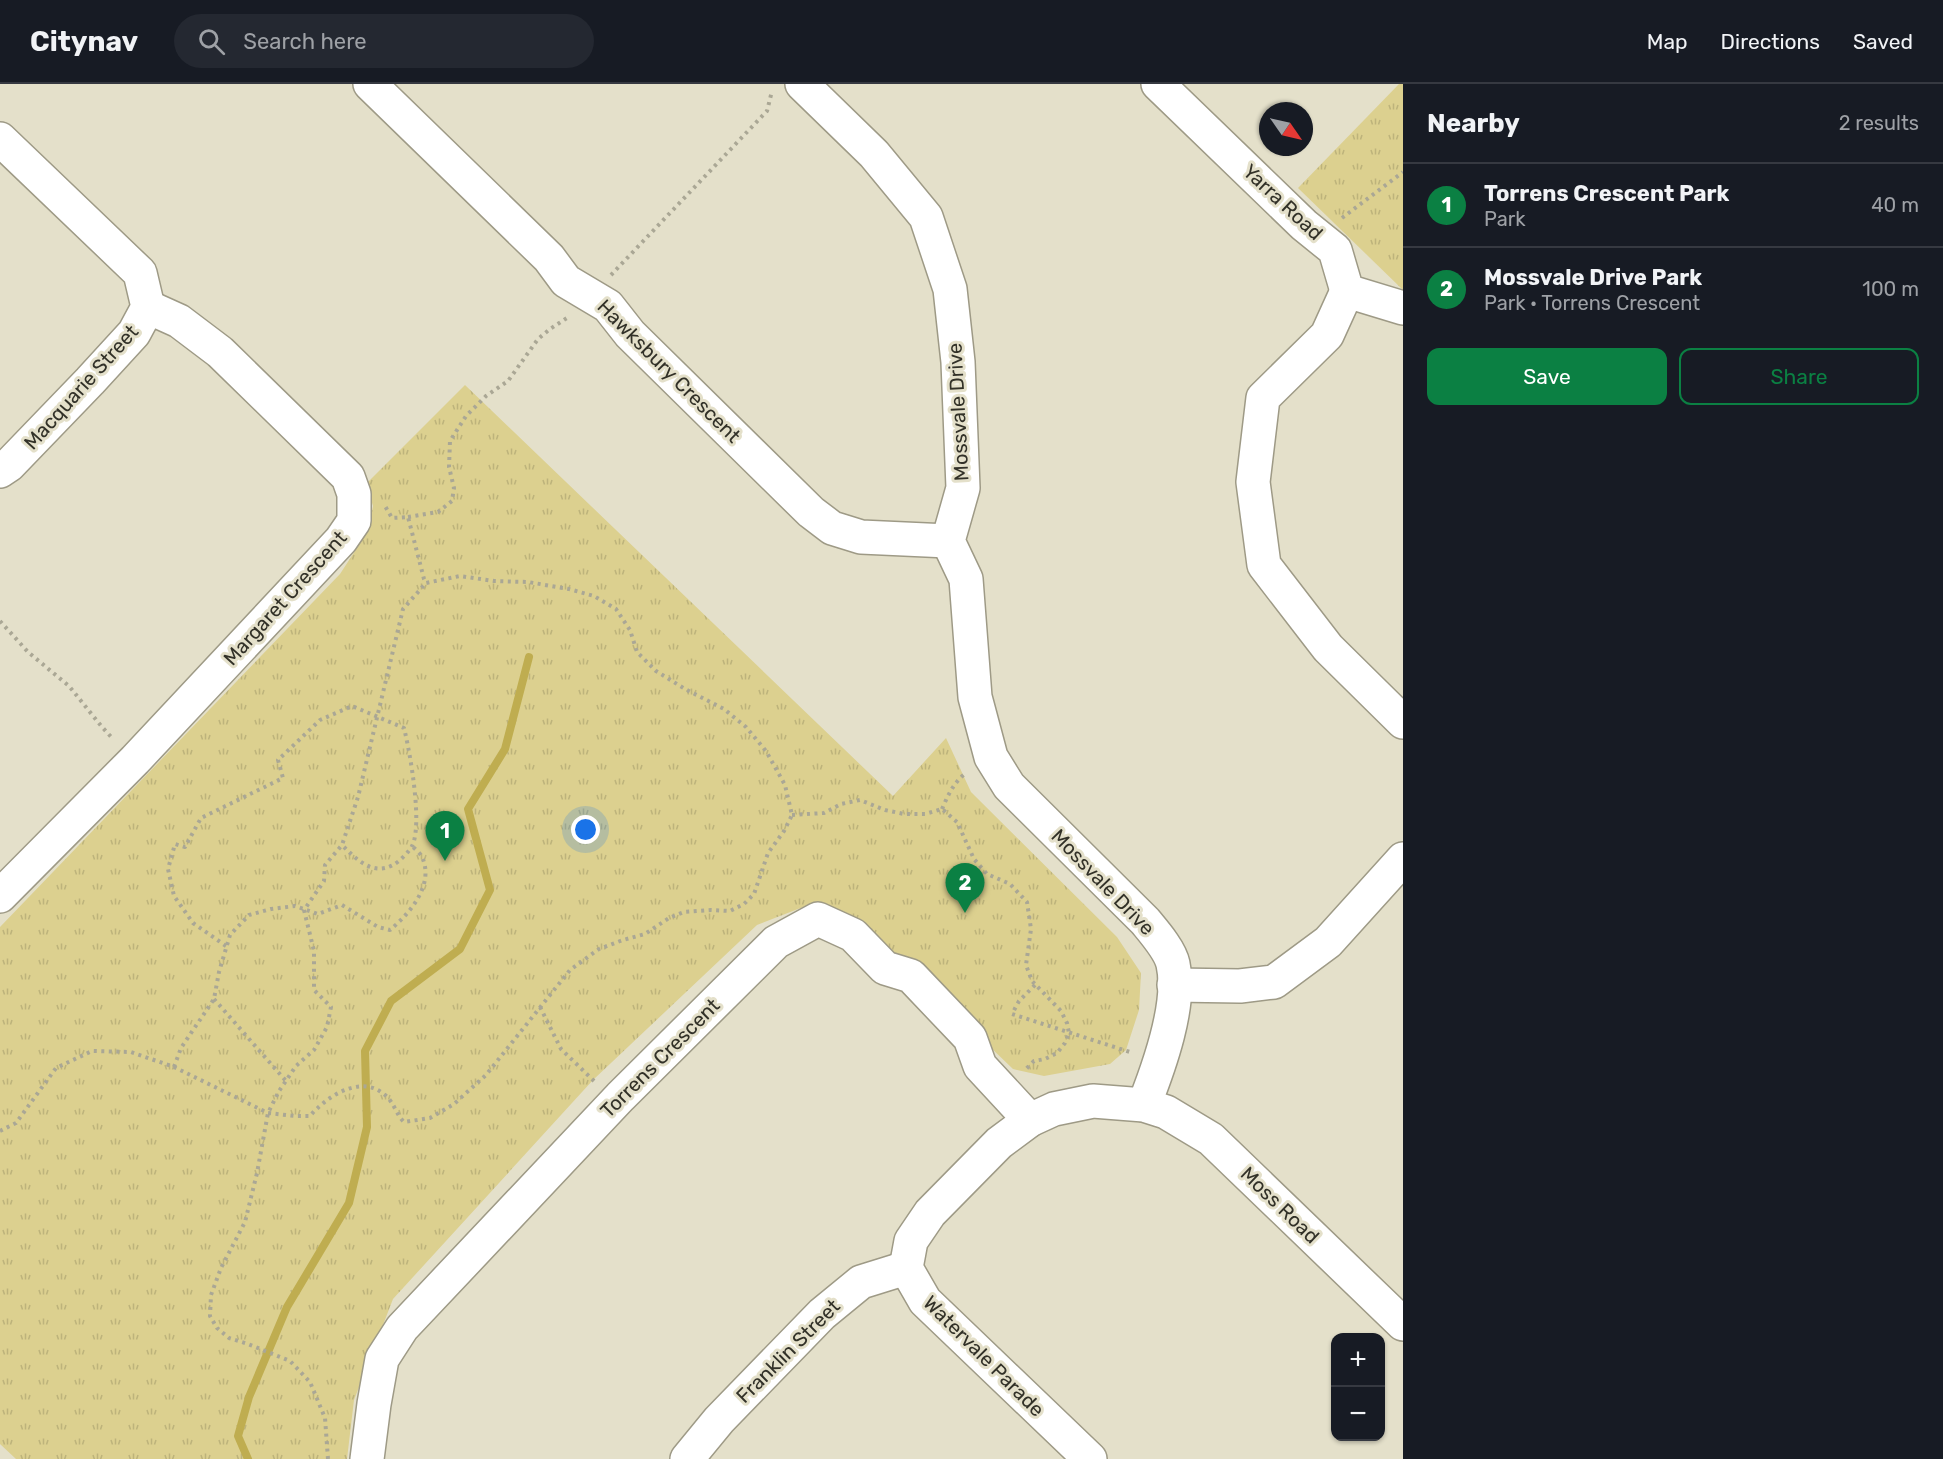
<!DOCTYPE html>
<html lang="en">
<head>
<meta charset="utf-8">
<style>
  :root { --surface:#171b24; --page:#242831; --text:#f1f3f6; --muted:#9ea1a6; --line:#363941; --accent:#0b8043 }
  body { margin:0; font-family:Rubik,sans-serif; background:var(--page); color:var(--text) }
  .controls { position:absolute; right:18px; bottom:18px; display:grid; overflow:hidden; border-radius:12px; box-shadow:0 2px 4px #0004 }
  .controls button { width:54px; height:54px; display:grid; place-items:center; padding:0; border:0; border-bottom:2px solid var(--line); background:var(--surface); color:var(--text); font:30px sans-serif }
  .compass { position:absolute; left:1259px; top:18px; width:54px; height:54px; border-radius:50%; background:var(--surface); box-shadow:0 2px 4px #0004; rotate:124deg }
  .you { position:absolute; left:586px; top:746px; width:21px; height:21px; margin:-15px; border:4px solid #fff; border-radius:50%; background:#1a73e8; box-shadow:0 0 0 9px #1a73e833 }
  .badge { display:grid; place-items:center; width:39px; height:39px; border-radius:50%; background:var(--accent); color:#fff; font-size:20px; font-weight:700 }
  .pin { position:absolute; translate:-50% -50px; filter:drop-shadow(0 2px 3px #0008) }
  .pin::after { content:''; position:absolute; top:32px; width:21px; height:18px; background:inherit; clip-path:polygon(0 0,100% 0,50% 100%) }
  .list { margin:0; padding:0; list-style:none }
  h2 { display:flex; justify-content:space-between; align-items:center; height:78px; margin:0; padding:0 24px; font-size:26px }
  h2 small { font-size:20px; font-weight:400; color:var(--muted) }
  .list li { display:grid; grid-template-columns:39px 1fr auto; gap:18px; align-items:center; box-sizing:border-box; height:84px; padding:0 24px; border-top:2px solid var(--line) }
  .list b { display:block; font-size:22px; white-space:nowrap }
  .list p { margin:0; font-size:20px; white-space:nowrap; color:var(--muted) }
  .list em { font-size:20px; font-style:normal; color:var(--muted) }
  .actions { display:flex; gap:12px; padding:18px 24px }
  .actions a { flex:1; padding:14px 0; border:2px solid var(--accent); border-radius:12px; text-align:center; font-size:21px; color:var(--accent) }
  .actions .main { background:var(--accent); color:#fff }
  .icon { flex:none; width:33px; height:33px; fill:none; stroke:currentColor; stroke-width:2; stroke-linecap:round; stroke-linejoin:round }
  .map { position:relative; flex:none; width:1403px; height:1375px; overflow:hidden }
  header { display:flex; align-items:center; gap:36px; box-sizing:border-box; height:84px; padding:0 30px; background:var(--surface); border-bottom:2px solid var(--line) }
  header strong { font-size:28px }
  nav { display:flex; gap:33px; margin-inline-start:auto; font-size:21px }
  .search { width:420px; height:54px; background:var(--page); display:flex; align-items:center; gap:15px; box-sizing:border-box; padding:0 21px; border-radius:33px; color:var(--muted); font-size:22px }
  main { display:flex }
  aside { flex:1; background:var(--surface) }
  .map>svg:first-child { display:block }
  .park { fill:url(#park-tufts) }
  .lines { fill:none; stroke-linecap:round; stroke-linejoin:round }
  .stream { stroke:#bfad50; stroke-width:8 }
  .minor-casing { stroke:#9e9a86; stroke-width:36 }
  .path { stroke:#aaa795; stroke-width:4; stroke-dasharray:3 4.5; stroke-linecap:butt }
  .minor { stroke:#fff; stroke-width:33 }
  .labels { text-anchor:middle; stroke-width:6; stroke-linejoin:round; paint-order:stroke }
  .street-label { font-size:20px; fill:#323128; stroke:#e4e0ca }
</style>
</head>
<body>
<header>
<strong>Citynav</strong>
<div class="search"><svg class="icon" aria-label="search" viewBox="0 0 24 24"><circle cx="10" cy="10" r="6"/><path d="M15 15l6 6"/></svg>Search here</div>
<nav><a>Map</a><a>Directions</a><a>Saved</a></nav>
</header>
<main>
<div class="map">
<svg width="1403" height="1375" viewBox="0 0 1403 1375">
  <defs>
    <pattern id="park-tufts" width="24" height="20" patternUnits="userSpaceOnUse" patternTransform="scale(1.5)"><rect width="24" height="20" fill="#dcd08f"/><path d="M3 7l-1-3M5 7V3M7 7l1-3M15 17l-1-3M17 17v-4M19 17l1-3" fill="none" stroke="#bdb37b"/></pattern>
  </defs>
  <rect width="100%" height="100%" fill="#e4e0ca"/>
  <g class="park">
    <polygon points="1399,0 1403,0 1403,206 1298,104"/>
    <polygon points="465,301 893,712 946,654 971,708 1117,853 1141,889 1139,926 1126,966 1110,980 1044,992 1013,985 936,911 859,841 816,818 757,841 593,996 393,1215 354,1316 347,1375 16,1375 0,1360 0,843 340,490 368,447 373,422 366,400"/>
  </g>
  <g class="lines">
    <polyline class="stream" points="248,1375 238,1352 249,1313 287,1223 349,1119 367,1043 365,967 391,917 460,865 490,806 468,725 505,665 529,573"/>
    <defs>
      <g id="minor">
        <polyline points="370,0 549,174 566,197 608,222 630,250 811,428 832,444 861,453 948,457"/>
        <path d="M 802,0 L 874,70 L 926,133 L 950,205 L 958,278 L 963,404 L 948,457 L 966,495 L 975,613 L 991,673 L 1009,702 L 1145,837 C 1154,848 1170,866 1173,880 C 1182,920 1159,983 1144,1021"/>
        <polyline points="1158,0 1304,141 1335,166 1347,207 1403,224"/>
        <polyline points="0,55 140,189 148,223 134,249 90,297 9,381 0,387"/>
        <polyline points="1347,207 1327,251 1263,314 1253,398 1264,481 1328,564 1403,638"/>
        <polyline points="0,812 135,676 341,456 354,437 354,410 348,393 220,268 179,237 148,223"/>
        <polyline points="1174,901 1240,902 1274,898 1328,858 1403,775"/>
        <polyline points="367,1375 374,1320 382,1275 402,1244 620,1013 776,858 818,835 853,851 885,884 911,892 970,954 980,982 1030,1036"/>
        <polyline points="687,1375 719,1336 822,1230 861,1198 906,1184"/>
        <polyline points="1090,1375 925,1217 906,1184 911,1157 930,1129 999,1059 1030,1036 1054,1025 1093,1017 1144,1021 1166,1028 1211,1055 1403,1240"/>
      </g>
    </defs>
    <use href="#minor" class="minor-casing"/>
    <g class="path">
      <polyline points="1342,134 1403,88"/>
      <polyline points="611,191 767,27 772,7"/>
      <polyline points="408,433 438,428 452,417 454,404 449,383 450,357 466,332 486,312 508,297 538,255 550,245 570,232"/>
      <polyline points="0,537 28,568 69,602 102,643 113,655"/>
      <path d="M 942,725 C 948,711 954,698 966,689"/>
      <polyline points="792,731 824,729 841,720 860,716 885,726 904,730 925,730 942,725 957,738 974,775 987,790 1010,800 1027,818 1031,845 1026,881 1032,897 1061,927 1067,939 1069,949 1065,959 1057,969 1045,975 1034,977 1024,987"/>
      <path d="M 226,862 L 193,839 L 174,812 L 168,785 L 175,760 L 185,763 L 201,734 L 283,694 L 278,676 L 320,636 L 352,622 L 404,644 C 410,668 423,741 412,762 C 409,768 399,778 393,781 C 372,792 356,775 342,761"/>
      <polyline points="1035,901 1019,917 1012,930 1133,969"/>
      <polyline points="214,915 286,997"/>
      <polyline points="540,923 561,965 594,997"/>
      <path d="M 174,983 L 181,964 L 214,915 L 219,888 L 230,851 L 249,831 L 271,825 L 295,822 L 318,830 L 342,821 L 378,843 L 390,846 C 409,830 435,801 422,773 C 420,769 415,765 412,762"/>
      <path d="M 0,1047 L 16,1039 L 56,984 L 92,967 L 131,968 L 174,983 L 268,1029 L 295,1032 L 310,1032 C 326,1013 358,992 381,1008 C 394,1016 395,1029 404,1038 L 430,1034 L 454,1020 L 486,991 L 570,886 L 599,865 L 623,856 L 645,850 L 669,834 L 684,828 L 711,826 L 730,827 L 744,820 L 754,810 L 768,769 L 784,747 L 792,731 L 785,701 L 766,667 L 746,643 L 724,625 L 685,605 L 656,587 L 637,568 L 630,546 L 616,525 L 594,512 L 569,505 L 528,498 L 494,497 L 460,492 L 426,499 L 424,495 L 408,433 L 392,434 L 385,422"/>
      <polyline points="328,1375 325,1334 310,1298 290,1277 248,1260 229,1254 217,1244 210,1232 211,1211 221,1184 245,1138 257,1089 268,1029 279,1007 296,982 314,966 327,943 331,923 314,906 314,867 304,826 324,797 325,781 342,761 358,713 403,525 426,499"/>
    </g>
    <use href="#minor" class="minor"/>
  </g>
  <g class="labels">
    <g class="street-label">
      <text transform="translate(1283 118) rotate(43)" y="7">Yarra Road</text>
      <text transform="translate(669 287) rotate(45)" y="7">Hawksbury Crescent</text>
      <text transform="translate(81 303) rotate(-48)" y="7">Macquarie Street</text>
      <text transform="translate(958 328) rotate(-93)" y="7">Mossvale Drive</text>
      <text transform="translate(285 514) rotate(-48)" y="7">Margaret Crescent</text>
      <text transform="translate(1103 798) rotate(46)" y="7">Mossvale Drive</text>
      <text transform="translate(660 974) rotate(-45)" y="7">Torrens Crescent</text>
      <text transform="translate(1280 1121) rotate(44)" y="7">Moss Road</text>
      <text transform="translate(788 1267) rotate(-45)" y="7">Franklin Street</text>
      <text transform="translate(984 1272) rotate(45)" y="7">Watervale Parade</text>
    </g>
  </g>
</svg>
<div class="controls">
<button>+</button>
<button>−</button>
</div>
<svg class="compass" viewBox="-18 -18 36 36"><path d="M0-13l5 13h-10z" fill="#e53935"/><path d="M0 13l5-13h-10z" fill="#9ea1a6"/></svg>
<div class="you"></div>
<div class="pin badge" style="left:445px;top:777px">1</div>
<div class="pin badge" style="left:965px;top:829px">2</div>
</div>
<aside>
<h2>Nearby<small>2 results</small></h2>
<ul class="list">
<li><span class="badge">1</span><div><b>Torrens Crescent Park</b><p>Park</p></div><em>40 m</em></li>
<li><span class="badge">2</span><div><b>Mossvale Drive Park</b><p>Park · Torrens Crescent</p></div><em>100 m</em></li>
</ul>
<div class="actions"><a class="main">Save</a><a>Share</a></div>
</aside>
</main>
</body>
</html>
